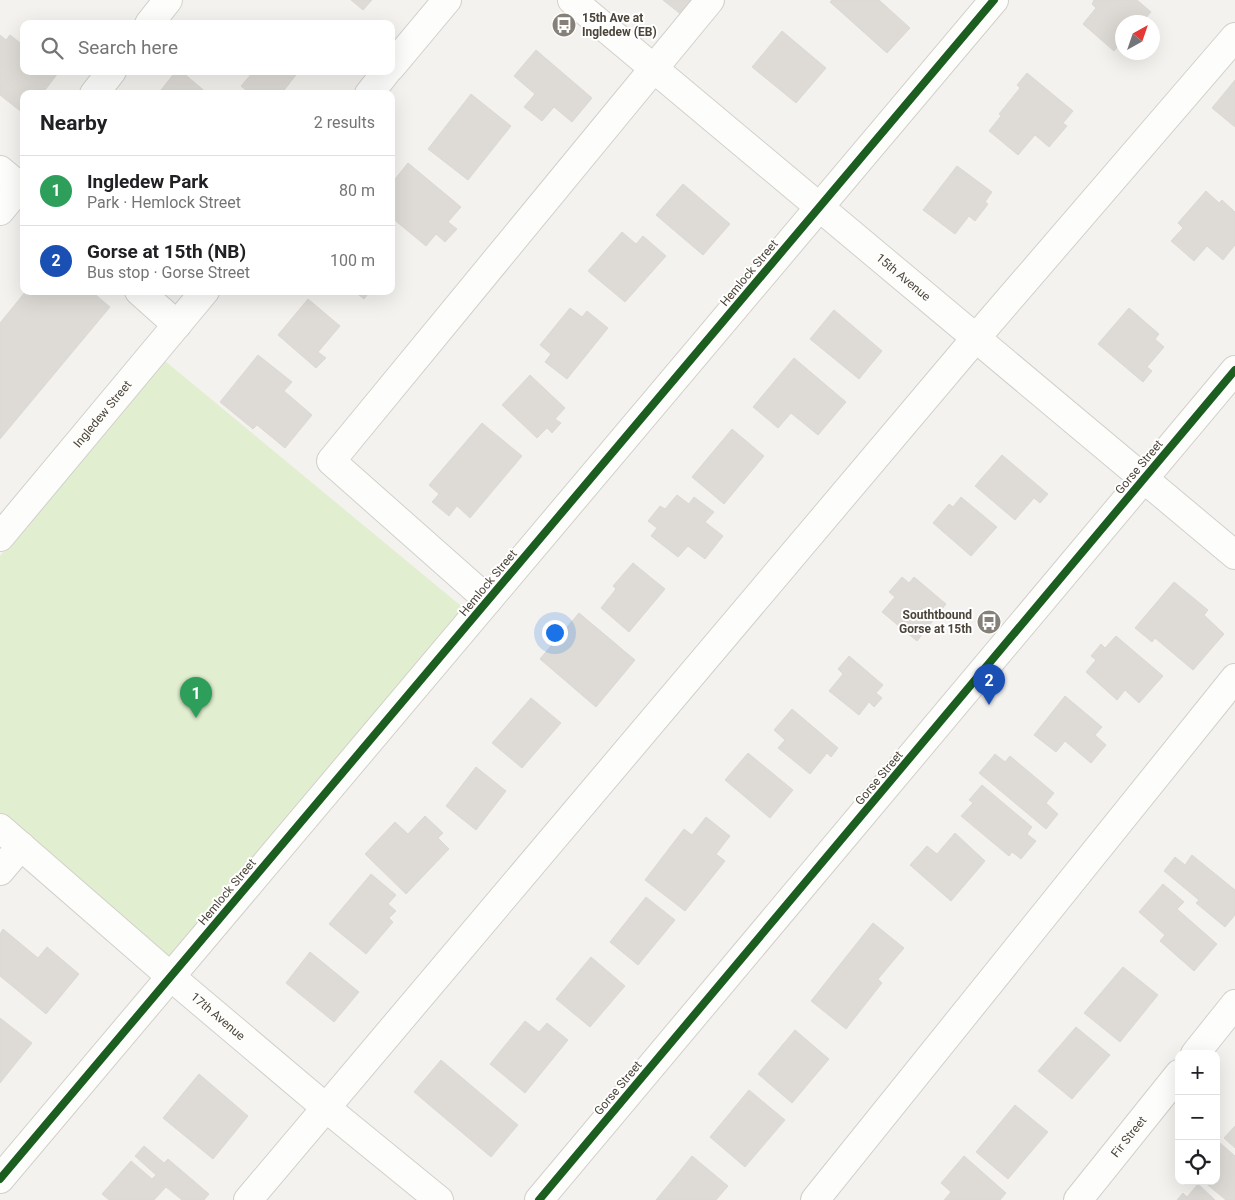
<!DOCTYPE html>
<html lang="en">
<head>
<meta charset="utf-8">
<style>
  :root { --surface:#fff; --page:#f6f6f6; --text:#202124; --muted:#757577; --line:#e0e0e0; --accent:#111827 }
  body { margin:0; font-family:Roboto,sans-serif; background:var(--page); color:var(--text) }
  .controls { position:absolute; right:15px; bottom:15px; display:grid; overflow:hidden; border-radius:10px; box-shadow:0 5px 20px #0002 }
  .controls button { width:45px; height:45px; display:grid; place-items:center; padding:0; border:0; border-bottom:1px solid var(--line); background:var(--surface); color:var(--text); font:25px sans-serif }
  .compass { position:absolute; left:1115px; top:15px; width:45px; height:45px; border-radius:50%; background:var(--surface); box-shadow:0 5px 20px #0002; rotate:40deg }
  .you { position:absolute; left:554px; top:632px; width:18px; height:18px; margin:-12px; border:4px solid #fff; border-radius:50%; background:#1a73e8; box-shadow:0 0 0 8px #1a73e833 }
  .badge { display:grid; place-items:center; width:32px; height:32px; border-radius:50%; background:var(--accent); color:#fff; font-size:16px; font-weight:700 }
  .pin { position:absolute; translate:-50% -41px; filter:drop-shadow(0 1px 2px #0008) }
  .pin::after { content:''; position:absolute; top:26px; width:18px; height:15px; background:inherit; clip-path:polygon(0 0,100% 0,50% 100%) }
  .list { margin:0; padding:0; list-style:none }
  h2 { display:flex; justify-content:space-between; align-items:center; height:65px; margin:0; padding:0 20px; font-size:21px }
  h2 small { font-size:16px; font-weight:400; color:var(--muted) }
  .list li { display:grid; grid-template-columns:32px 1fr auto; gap:15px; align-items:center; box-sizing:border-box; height:70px; padding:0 20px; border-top:1px solid var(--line) }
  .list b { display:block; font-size:19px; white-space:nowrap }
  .list p { margin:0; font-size:16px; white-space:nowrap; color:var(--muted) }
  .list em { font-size:16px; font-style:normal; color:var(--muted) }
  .icon { flex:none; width:28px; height:28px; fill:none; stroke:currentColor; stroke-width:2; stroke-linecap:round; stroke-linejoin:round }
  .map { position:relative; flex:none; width:1235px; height:1200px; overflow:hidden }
  .search { position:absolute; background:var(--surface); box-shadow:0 5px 20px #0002; left:20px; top:20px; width:375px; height:55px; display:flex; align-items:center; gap:12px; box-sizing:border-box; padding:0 18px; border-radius:10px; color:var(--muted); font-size:19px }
  .panel { position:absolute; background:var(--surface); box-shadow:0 5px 20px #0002; left:20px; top:90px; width:375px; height:205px; border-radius:10px }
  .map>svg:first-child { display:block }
  .green { fill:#e1eecf }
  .building { fill:#dedbd6; stroke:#dcd9d4 }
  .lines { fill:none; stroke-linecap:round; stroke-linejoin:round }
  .minor-casing { stroke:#d2d0cb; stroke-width:30 }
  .minor { stroke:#fdfdfc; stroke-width:28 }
  .cycleway-casing { stroke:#fff; stroke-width:11 }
  .cycleway { stroke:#1b5e20; stroke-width:8 }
  .labels { text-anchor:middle; stroke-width:4; stroke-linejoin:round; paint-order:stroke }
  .poi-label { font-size:12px; font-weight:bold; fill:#4b4439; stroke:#fff; text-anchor:start }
  .street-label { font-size:12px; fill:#4b4439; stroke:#fff }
</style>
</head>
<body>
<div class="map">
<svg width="1235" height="1200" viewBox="0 0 1235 1200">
  <rect width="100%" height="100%" fill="#f4f2ee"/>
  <polygon class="green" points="165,361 478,620 178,964 0,817 0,556"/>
  <g class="building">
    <polygon points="351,0 372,0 363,10"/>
    <polygon points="663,0 704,0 688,20"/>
    <polygon points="832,0 879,0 910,28 887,53 830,2"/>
    <polygon points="1094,0 1137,0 1151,12 1142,22 1122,22 1122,41 1114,51 1083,24 1096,8 1092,4"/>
    <polygon points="782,31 826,68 796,103 752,67"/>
    <polygon points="0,35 6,40 10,35 24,46 24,71 55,71 58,73 42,94 24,94 24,114 0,95"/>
    <polygon points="536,50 592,98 572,122 554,107 542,121 524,107 535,94 514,76"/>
    <polygon points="176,71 181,71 208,94 158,94"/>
    <polygon points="254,71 299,71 281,94 251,94 241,86"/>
    <polygon points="1027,73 1073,111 1063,123 1067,126 1049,147 1035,135 1018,155 989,131 1001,116 999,114 1020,88 1017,85"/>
    <polygon points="1235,80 1235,127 1212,108"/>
    <polygon points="471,94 511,126 468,180 428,149"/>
    <polygon points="408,163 461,207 448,222 457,229 445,242 436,234 426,246 391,217 391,184"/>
    <polygon points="957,166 992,192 985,202 988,204 975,221 969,216 955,234 923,210"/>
    <polygon points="683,184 730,224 703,255 656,215"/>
    <polygon points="1206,191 1219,203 1222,200 1235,212 1235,245 1223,260 1207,246 1194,261 1171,241 1183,228 1178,223"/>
    <polygon points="622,232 636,244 643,236 666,256 625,302 588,271"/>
    <polygon points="26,291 91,291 110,307 0,439 0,323"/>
    <polygon points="354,291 370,291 364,299"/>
    <polygon points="308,299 340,326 318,352 326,358 316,368 278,335"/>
    <polygon points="570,308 582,317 587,311 608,328 567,379 545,362 551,354 540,345"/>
    <polygon points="1129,308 1159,334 1155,339 1164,347 1147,367 1152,371 1143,382 1098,344"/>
    <polygon points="834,310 882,351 859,379 810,339"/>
    <polygon points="258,355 292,382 284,391 312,415 285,448 257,425 253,429 220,402"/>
    <polygon points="794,358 846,402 818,435 791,413 778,428 753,407"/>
    <polygon points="530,375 565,408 555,419 561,423 552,433 547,428 537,438 502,405"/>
    <polygon points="482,423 522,456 470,518 457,506 449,516 432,502 439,494 429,485"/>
    <polygon points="732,429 764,456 724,504 692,477"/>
    <polygon points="1002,455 1048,494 1040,503 1034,498 1015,520 975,486"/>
    <polygon points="677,495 689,504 694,497 714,512 705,522 723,536 705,559 688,546 678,557 651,536 657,528 648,521 660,506 665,509"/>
    <polygon points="961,497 997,527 971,556 933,523 949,504 953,507"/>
    <polygon points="633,563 665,589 629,632 601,608 616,589 613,586"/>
    <polygon points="902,577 909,583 914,577 946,604 917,641 882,612 895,597 889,592"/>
    <polygon points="1174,582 1208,610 1204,615 1224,634 1193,670 1155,638 1152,642 1135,628"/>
    <polygon points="579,613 635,660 596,707 540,659"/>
    <polygon points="1116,636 1163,676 1139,703 1125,690 1117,700 1086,672 1096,660 1091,656 1101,644 1105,648"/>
    <polygon points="849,656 883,685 876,693 882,698 874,707 869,702 859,715 829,691 843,674 838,669"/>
    <polygon points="1065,696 1102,727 1095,735 1106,745 1091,763 1065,741 1056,752 1034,735"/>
    <polygon points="531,698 561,723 522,768 492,743"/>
    <polygon points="792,709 838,748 831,757 827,753 810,774 778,748 785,740 774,730"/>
    <polygon points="748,753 793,790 770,818 725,780"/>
    <polygon points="995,754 1005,762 1010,756 1054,793 1046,803 1058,814 1046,829 979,773"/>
    <polygon points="476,767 506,791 476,830 446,806"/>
    <polygon points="982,785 1032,827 1027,834 1036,841 1021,859 1012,852 1009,856 961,816 973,803 969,800"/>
    <polygon points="425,816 443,833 438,838 449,849 406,894 365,854 395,822 408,834"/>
    <polygon points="706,817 730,836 716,854 725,861 685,911 645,880 684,829 692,835"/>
    <polygon points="955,833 985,861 951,901 910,865 927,846 937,854"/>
    <polygon points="1192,855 1235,890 1235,915 1225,927 1196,903 1199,900 1164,871 1175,857 1185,865"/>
    <polygon points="371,874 396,895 388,904 396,911 389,918 393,922 366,954 329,924"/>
    <polygon points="1163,884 1184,902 1177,909 1217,944 1194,971 1160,941 1165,935 1139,912"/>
    <polygon points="646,897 675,920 638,965 610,942"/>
    <polygon points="873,923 904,948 878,979 882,983 846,1029 811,1001"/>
    <polygon points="3,929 38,958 47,947 79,974 46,1014 0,976 0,934"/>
    <polygon points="310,952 359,992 334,1022 286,983"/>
    <polygon points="591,957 625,986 590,1027 556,999"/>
    <polygon points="1123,967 1158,995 1120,1042 1084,1013"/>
    <polygon points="0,1018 32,1043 0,1083"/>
    <polygon points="525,1021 539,1032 547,1023 568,1040 525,1093 490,1064"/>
    <polygon points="1076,1027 1110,1055 1072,1099 1038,1071"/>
    <polygon points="795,1030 829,1059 792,1103 758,1074"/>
    <polygon points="441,1060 518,1125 491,1157 414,1092"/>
    <polygon points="199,1074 248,1116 213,1159 163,1118"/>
    <polygon points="749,1090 785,1120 745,1167 710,1137"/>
    <polygon points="1015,1105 1048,1132 1008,1179 976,1152"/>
    <polygon points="1235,1126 1235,1148 1224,1138"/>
    <polygon points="1220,1143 1235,1156 1235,1200 1226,1200 1203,1181 1216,1181 1216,1147"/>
    <polygon points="144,1146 164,1163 168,1159 209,1194 204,1200 182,1200 166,1187 154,1200 109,1200 102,1194 131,1161 152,1179 156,1175 135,1156"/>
    <polygon points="692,1156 728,1186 716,1200 656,1200"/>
    <polygon points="964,1156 1006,1193 1000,1200 944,1200 951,1192 941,1183"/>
    <polygon points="1198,1184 1215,1200 1177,1200 1183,1193 1187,1197"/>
  </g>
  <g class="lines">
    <defs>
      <g id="minor">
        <path id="s1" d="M 572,0 L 1235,555"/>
        <polyline points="149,24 168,0"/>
        <polyline points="391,67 447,0"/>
        <polyline points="94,94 112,71"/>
        <polyline points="369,94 387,71"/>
        <polyline points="0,170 24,190"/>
        <polyline points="0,211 24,182"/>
        <polyline points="139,291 177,325"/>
        <path id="s2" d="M 0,537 L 205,291"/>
        <polyline points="488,600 331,461 710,0"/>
        <path id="s3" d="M 0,828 L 170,976 L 325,1107 L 439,1200"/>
        <polyline points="0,871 21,846"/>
        <polyline points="1195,1054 1235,1004"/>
        <polyline points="0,1179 994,0"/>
        <polyline points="248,1200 975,339 1235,37"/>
        <polyline points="539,1200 1235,370"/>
        <polyline points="815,1200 1235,678"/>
        <path id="s4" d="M 1078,1200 L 1179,1074"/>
      </g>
    </defs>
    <use href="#minor" class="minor-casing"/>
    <use href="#minor" class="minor"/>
    <defs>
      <g id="cycleway">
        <polyline points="0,1179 994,0"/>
        <polyline points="539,1200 1235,370"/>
      </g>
    </defs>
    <use href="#cycleway" class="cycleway-casing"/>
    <use href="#cycleway" class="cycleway"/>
  </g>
  <defs>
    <symbol id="bus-disc" viewBox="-11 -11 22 22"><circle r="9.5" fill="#868178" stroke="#fff"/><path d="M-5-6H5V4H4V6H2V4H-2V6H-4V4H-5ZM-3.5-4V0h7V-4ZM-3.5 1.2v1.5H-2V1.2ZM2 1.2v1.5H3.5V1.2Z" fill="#fff"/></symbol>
  </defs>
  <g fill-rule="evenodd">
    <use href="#bus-disc" x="550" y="11" width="28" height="28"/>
    <use href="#bus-disc" x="975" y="608" width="28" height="28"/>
  </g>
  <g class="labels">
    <g class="poi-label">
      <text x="582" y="22">15th Ave at<tspan x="582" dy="14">Ingledew (EB)</tspan></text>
      <text x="972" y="619" text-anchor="end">Southtbound<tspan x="972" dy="14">Gorse at 15th</tspan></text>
    </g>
    <g class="street-label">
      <text transform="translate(749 273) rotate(-50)" y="4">Hemlock Street</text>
      <text dy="4" stroke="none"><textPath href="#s1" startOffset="432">15th Avenue</textPath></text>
      <text dy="4" stroke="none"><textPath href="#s2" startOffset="160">Ingledew Street</textPath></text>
      <text transform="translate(1139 467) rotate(-50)" y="4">Gorse Street</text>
      <text transform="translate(488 583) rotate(-50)" y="4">Hemlock Street</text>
      <text transform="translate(879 778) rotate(-50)" y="4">Gorse Street</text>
      <text transform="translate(227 892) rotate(-50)" y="4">Hemlock Street</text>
      <text dy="4" stroke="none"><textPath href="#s3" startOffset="288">17th Avenue</textPath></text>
      <text transform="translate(618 1088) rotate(-50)" y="4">Gorse Street</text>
      <text dy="4" stroke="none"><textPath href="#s4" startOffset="81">Fir Street</textPath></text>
    </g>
  </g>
</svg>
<div class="controls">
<button>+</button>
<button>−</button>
<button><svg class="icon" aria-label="locate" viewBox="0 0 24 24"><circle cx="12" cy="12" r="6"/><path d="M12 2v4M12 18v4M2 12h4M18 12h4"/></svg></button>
</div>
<svg class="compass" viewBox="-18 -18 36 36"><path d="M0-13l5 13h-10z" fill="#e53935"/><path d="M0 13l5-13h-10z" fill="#757577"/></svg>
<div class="you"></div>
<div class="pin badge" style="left:196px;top:718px;background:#2e9e5b">1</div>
<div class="pin badge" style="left:989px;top:705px;background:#1a4fb4">2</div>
<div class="search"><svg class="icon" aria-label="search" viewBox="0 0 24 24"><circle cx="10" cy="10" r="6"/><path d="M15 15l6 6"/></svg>Search here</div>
<section class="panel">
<h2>Nearby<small>2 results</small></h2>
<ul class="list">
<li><span class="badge" style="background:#2e9e5b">1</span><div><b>Ingledew Park</b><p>Park · Hemlock Street</p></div><em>80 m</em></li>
<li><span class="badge" style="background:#1a4fb4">2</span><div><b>Gorse at 15th (NB)</b><p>Bus stop · Gorse Street</p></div><em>100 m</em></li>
</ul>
</section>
</div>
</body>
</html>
